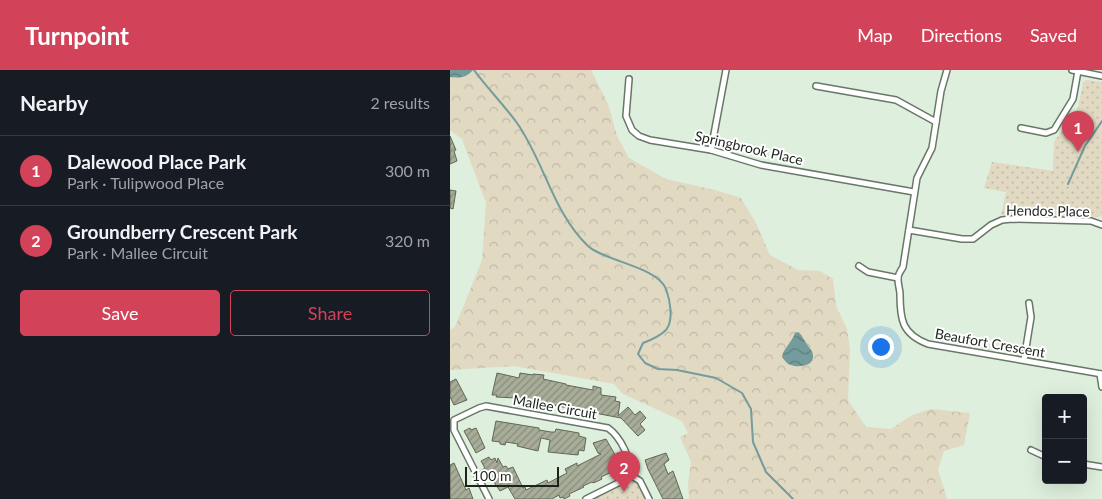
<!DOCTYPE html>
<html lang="en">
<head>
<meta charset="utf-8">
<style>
  :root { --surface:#171b24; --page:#242831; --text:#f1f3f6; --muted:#9ea1a6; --line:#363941; --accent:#d24259 }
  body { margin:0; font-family:Lato,sans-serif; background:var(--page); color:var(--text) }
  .controls { position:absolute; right:15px; bottom:15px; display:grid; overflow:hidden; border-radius:5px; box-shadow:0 5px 20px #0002 }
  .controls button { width:45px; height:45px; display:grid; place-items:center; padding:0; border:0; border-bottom:1px solid var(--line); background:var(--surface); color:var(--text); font:25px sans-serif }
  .scale { position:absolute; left:15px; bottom:12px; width:94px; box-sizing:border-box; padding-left:5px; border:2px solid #1c221c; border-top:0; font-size:14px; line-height:18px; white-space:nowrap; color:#1c221c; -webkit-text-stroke:4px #fff; paint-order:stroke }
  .you { position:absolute; left:430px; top:276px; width:18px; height:18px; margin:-12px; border:4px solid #fff; border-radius:50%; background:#1a73e8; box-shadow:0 0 0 8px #1a73e833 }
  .badge { display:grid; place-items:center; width:32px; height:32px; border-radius:50%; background:var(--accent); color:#fff; font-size:16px; font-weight:700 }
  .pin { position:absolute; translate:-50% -41px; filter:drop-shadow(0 1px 2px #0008) }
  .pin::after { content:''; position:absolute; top:26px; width:18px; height:15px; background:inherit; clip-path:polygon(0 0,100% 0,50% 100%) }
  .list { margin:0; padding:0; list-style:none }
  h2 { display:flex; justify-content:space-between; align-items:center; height:65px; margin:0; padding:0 20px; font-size:21px }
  h2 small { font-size:16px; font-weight:400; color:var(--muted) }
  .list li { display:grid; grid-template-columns:32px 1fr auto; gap:15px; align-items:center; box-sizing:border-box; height:70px; padding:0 20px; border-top:1px solid var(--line) }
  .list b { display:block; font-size:19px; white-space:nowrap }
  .list p { margin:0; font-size:16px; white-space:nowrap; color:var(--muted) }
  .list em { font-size:16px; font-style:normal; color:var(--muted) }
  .actions { display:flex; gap:10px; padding:15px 20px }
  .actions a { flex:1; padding:11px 0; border:1px solid var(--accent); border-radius:5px; text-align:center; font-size:18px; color:var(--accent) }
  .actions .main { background:var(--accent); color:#fff }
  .map { position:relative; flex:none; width:652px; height:429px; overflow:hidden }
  header { display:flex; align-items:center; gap:30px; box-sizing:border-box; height:70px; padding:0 25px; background:var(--accent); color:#fff }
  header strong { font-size:24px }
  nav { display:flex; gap:28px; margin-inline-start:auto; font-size:18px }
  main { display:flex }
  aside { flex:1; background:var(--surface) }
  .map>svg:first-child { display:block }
  .forest { fill:url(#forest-crowns) }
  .park { fill:url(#park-dots) }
  .water { fill:url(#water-waves) }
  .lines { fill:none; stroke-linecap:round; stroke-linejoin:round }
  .stream { stroke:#749c9c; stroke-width:2 }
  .building { fill:url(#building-hatch); stroke:#626754 }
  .street-casing { stroke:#687767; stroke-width:8 }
  .street { stroke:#fff; stroke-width:5 }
  .labels { text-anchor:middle; stroke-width:4; stroke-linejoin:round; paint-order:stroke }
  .street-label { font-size:14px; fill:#1c221c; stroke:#fff }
</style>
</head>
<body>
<header>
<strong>Turnpoint</strong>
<nav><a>Map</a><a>Directions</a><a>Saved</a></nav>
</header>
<main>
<aside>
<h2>Nearby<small>2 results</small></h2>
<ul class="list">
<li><span class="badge">1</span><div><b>Dalewood Place Park</b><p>Park · Tulipwood Place</p></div><em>300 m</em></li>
<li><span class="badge">2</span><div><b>Groundberry Crescent Park</b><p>Park · Mallee Circuit</p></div><em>320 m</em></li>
</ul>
<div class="actions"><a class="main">Save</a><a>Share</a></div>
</aside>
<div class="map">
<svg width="652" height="429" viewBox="0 0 652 429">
  <defs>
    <pattern id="forest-crowns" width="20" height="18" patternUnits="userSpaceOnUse" patternTransform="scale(1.25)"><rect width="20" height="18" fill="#e1d9c2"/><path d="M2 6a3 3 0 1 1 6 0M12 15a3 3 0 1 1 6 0" fill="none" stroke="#c0baa6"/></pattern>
    <pattern id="park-dots" width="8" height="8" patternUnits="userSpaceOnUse" patternTransform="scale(1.25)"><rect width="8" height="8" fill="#e1d9c2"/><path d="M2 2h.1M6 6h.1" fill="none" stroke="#c0baa6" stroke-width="1.8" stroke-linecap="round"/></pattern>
    <pattern id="water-waves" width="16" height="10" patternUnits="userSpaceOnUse" patternTransform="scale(1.25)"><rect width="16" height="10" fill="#749c9c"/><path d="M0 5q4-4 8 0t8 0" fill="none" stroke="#5e7f7e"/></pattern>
    <pattern id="building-hatch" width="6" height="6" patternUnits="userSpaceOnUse" patternTransform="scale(1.25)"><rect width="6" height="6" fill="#a8ad99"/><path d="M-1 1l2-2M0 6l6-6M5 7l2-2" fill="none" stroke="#888c7c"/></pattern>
  </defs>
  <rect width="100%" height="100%" fill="#deefdd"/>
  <polygon class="forest" points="0,0 141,0 158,34 167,66 179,88 216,109 265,120 291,128 306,153 320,185 348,200 370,201 383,209 386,236 397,259 400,279 398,330 416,357 441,359 462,345 481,339 520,343 514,375 494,381 488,399 497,429 239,429 238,413 241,392 230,367 238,363 232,351 173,324 164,314 64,296 0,300 0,260 5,257 32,190 36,133 12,69 0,60"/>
  <g class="park">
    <polygon points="636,10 652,12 652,146 641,148 551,145 556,122 534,118 542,92 603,101 604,72 628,38 633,13"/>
    <polygon points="181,410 188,414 196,429 142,429"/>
  </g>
  <g class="water">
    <path d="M 0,0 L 23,0 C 16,8 10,8 0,7 Z"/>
    <path d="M 348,262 C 352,265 352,267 355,271 C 357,276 363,280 363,285 C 365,296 348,298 341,295 C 337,294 335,291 332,287 C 333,279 342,272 345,263 Z"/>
  </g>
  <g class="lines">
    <g class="stream">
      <path d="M 24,0 C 37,18 54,35 67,53 C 94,91 103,143 138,176 C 154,191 208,197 216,219 C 220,230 224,250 216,260 C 210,266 201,270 193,273 L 188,284 L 195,293 L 208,299 L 227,300 L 266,308 L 292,323 L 301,339 L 303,372 L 316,402 L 343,429"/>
      <polyline points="618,114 635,76 652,51"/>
    </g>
  </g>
  <g class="building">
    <polygon points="0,66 6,80 4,81 7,91 0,94"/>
    <polygon points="0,120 6,121 3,139 0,138"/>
    <polygon points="47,303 69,308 70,303 83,305 83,304 94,305 93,309 116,314 116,315 143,320 143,316 151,318 151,325 166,327 165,331 170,332 168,346 178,337 185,345 190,341 196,348 190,354 195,360 188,366 171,348 66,328 46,327 47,325 42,325"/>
    <polygon points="6,309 17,330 4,335 0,327 0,312"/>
    <polygon points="46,351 89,358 89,360 101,362 105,362 106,359 129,363 129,366 136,368 134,381 129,380 128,385 98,382 100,370 91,368 88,381 67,376 68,374 56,372 55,375 50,374 50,372 42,371"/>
    <polygon points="20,358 21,360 26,358 35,378 26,383 14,361"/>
    <polygon points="156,369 172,397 151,407 152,409 148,411 143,413 142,412 133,416 134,417 119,424 120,426 114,429 113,427 110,428 109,425 102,429 65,429 58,417 50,421 37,402 31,404 30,401 35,398 31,391 39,387 41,390 45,388 47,393 48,388 53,397 56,396 58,399 63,397 73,418 75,417 76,420 97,410 98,413 117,403 115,399 127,393 127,396 151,384 148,383 143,373"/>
    <polygon points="216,383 219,390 214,394 218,404 223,401 233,429 213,429 198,399 195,390"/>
    <polygon points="4,393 16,420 19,418 23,429 0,429 0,395"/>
  </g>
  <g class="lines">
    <defs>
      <g id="street">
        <path d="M 497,0 L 491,21 L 482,78 L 467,108 L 453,197 C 451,200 450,202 449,204 C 446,210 450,218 450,224 C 450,250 452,264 478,274 L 652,304"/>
        <polyline points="622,0 652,6"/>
        <polyline points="179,9 176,46 182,60 189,66 200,70 261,80 311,95 464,122"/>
        <polyline points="366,16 446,30 486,52"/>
        <polyline points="571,58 596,63 604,60 623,29 628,1"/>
        <polyline points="261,80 276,0"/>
        <polyline points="459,160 512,169 523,169 541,155 552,150 562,149 641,151 652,155"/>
        <polyline points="409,196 418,202 448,208"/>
        <polyline points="574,290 581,247 579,233"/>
        <polyline points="650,304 652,317"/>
        <polyline points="581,380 596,387"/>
        <polyline points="633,394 652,397"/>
        <polyline points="182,406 190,411 199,429"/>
        <path d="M 39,429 L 4,360 L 4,350 L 29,338 L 36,336 L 158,358 C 172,368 180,389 182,406"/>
        <polyline points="136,429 182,406"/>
      </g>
    </defs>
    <use href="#street" class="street-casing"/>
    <use href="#street" class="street"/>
  </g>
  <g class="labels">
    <g class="street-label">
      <text transform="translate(299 78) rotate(13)" y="5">Springbrook Place</text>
      <text transform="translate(598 141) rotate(1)" y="5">Hendos Place</text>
      <text transform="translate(540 273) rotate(10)" y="5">Beaufort Crescent</text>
      <text transform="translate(105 337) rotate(10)" y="5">Mallee Circuit</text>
    </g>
  </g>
</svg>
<div class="controls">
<button>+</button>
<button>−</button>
</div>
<div class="scale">100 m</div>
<div class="you"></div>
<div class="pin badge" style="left:628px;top:82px">1</div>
<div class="pin badge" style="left:174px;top:422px">2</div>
</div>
</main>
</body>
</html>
